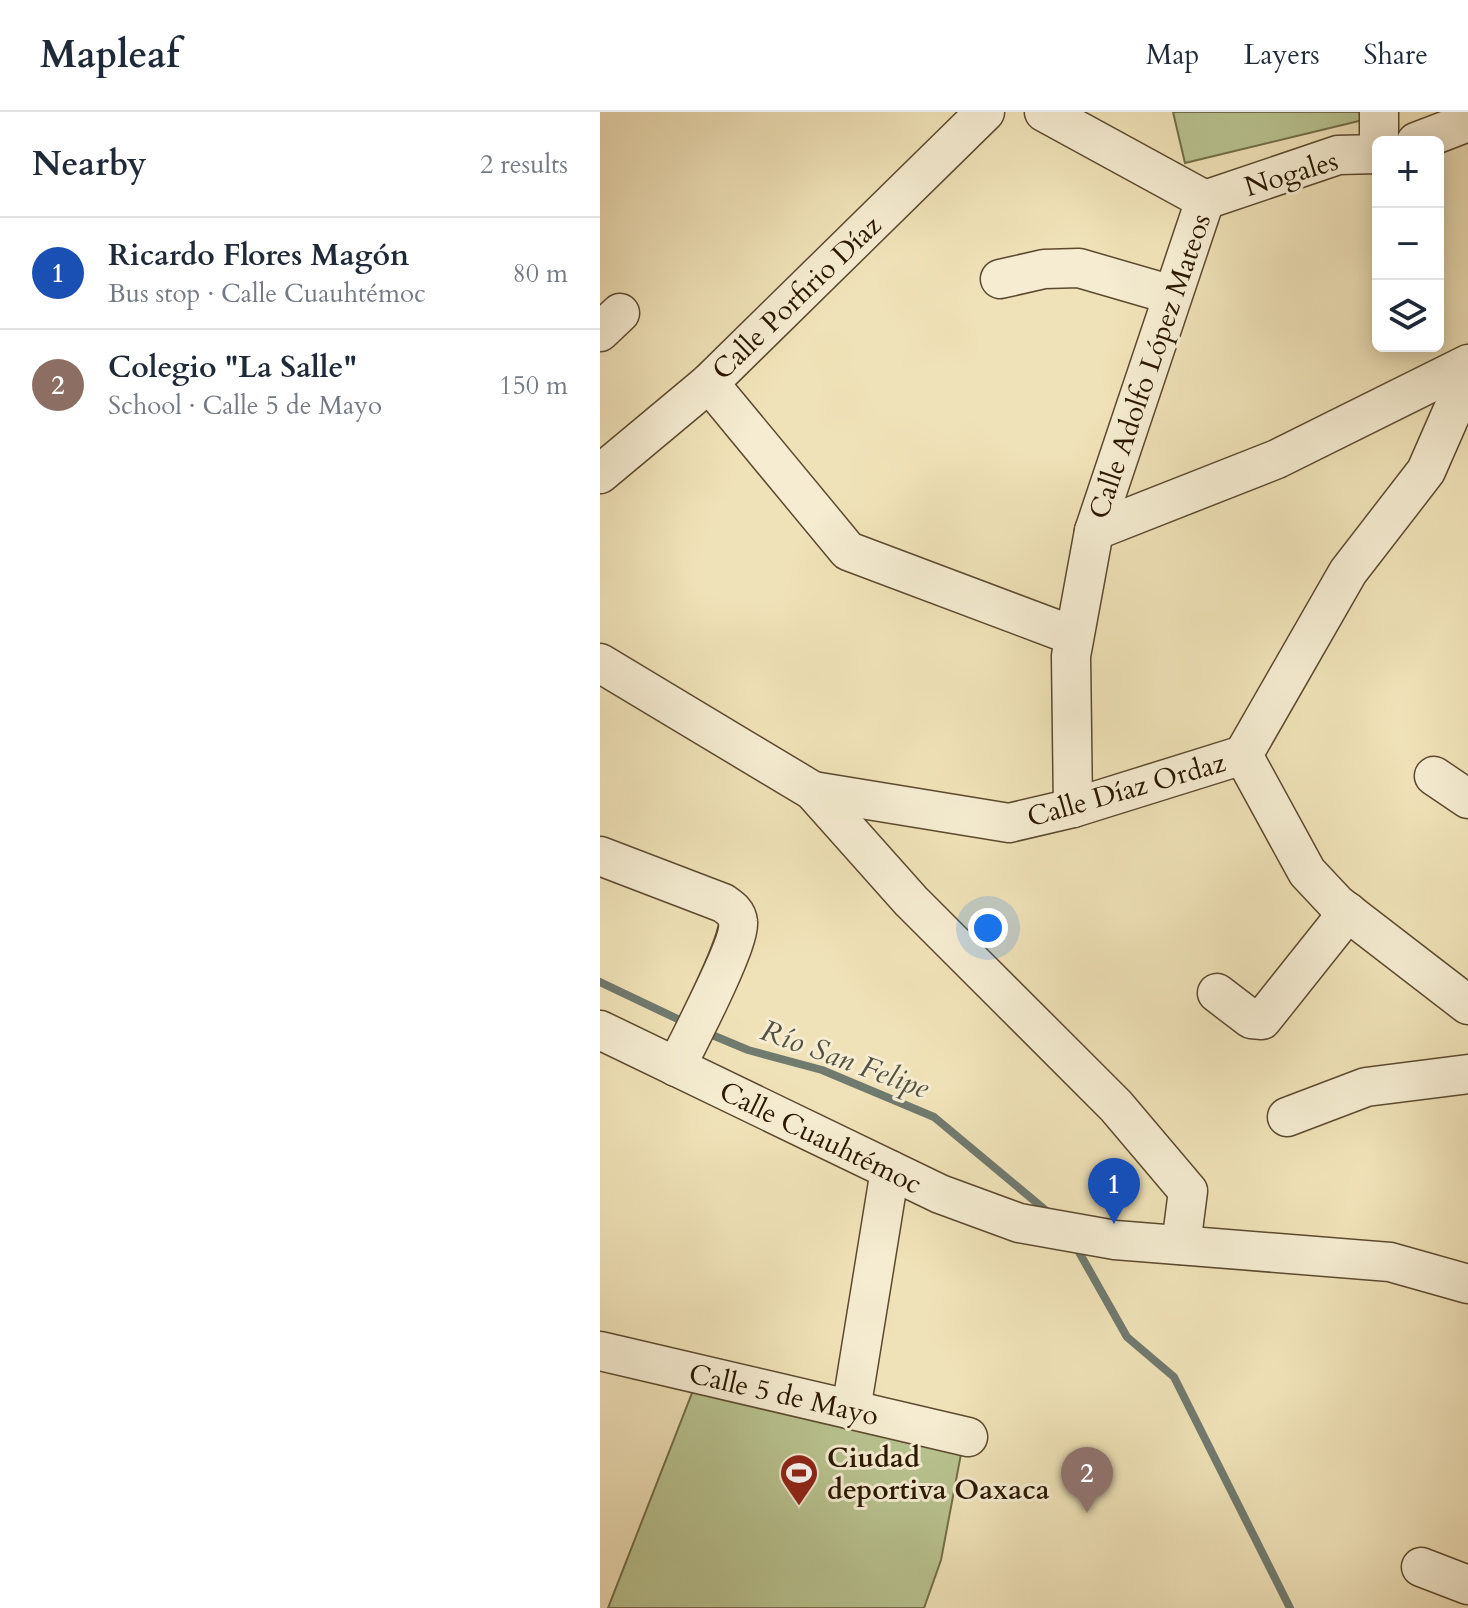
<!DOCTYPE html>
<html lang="en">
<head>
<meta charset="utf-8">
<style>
  :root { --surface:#fff; --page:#f2f2f3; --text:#1f2937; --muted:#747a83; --line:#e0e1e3; --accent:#d93025 }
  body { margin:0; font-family:Cardo,serif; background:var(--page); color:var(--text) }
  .controls { position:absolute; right:24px; top:24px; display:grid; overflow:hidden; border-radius:12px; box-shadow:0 4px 20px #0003 }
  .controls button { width:72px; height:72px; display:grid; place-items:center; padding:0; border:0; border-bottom:2px solid var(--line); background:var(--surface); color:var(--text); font:40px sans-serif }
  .you { position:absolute; left:388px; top:816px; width:28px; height:28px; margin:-20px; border:6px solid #fff; border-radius:50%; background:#1a73e8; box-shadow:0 0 0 12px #1a73e833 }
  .badge { display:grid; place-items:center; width:52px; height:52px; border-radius:50%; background:var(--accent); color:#fff; font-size:26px; font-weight:700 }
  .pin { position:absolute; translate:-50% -66px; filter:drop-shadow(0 2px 4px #0008) }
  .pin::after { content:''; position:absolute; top:42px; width:28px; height:24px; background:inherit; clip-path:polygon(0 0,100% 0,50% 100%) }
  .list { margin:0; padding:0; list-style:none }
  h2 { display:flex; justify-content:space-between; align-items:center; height:104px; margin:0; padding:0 32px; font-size:34px }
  h2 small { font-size:26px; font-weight:400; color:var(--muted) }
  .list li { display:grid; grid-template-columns:52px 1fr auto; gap:24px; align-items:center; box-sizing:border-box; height:112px; padding:0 32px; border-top:2px solid var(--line) }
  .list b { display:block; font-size:30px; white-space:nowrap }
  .list p { margin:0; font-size:26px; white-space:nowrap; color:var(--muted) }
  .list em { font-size:26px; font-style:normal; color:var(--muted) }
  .icon { flex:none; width:44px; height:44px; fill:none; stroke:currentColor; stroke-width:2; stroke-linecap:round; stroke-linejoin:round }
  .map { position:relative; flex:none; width:868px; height:1496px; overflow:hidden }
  header { display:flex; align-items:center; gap:48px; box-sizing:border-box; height:112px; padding:0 40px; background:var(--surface); border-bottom:2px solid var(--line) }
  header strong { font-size:38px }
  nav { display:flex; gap:44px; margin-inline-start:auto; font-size:28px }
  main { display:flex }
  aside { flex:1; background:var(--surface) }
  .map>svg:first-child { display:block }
  .green { fill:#b8c390; stroke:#726e48; stroke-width:2 }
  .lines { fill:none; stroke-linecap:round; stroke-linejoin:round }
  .stream { stroke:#707a6f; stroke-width:8 }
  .minor-casing { stroke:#5c4a2f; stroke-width:41 }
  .minor { stroke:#f5ecd1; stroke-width:38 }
  .labels { text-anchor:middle; stroke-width:6; stroke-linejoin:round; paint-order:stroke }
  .street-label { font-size:28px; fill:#2b1801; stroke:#f5ecd1 }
  .poi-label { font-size:28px; font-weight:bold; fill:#2b1801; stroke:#f5ecd1; text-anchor:start }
  .water-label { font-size:30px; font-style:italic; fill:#535141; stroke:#f5ecd1 }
</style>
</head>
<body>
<header>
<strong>Mapleaf</strong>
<nav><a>Map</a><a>Layers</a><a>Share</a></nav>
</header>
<main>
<aside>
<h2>Nearby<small>2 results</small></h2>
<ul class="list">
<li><span class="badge" style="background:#1a4fb4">1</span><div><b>Ricardo Flores Magón</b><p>Bus stop · Calle Cuauhtémoc</p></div><em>80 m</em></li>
<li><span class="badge" style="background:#8d6e63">2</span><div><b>Colegio &quot;La Salle&quot;</b><p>School · Calle 5 de Mayo</p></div><em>150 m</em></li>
</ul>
</aside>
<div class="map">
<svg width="868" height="1496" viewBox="0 0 868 1496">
  <rect width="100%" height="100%" fill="#f0e2b8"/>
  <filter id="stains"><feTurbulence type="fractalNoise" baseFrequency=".0025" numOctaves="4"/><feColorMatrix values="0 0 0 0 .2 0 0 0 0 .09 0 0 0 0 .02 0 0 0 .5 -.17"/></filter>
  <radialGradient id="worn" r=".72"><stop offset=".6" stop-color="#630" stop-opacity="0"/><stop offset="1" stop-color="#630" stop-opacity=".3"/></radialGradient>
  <g class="green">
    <polygon points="573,0 761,0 763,8 585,51"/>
    <polygon points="94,1276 361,1342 341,1448 324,1496 8,1496"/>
  </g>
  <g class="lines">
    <g class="stream">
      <polyline points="0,870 86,911"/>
      <polyline points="105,920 148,938 222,958 334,1005 449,1101"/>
      <polyline points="475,1133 527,1225 574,1265 690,1496"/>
    </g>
    <defs>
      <g id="minor">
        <polyline points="444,0 605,88"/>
        <polyline points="779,30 779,0"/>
        <polyline points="816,30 868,10"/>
        <polyline points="605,88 738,43 778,42"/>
        <polyline points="400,167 444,157 479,156 572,183"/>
        <polyline points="0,220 20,201"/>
        <polyline points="109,271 248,439 474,524"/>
        <polyline points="0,362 109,271 385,0"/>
        <polyline points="494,419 677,347 868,252"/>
        <polyline points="0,551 213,679 311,789 516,994 588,1079 581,1133"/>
        <polyline points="643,643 748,460 826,359 868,263"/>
        <polyline points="643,643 707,760 737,792 868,893"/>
        <polyline points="834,664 868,687"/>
        <polyline points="213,679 409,711 473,696 643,643"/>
        <polyline points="473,696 471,544 494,419 605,88"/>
        <path d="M 0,744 L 123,791 C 130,796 137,800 138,810 C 141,830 88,931 76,955"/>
        <polyline points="617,881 651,907 662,908 748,800"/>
        <polyline points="0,918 340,1082 419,1111 515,1128 790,1150 868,1172"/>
        <polyline points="687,1005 766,975 868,962"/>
        <polyline points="0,1239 368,1325"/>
        <polyline points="251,1298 290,1058"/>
        <polyline points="821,1455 868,1473"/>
      </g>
    </defs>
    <use href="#minor" class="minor-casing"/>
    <use href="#minor" class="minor"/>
  </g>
  <defs>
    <symbol id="stadium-pin" viewBox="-11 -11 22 30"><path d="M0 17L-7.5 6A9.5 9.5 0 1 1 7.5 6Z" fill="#8f2418" stroke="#f5ecd1"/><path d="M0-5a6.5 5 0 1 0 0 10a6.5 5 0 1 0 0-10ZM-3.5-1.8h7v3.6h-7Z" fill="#fff"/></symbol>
  </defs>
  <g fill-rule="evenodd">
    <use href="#stadium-pin" x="177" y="1339" width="44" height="60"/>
  </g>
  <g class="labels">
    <g class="street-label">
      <text transform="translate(691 61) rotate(-17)" y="10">Nogales</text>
      <text transform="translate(196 185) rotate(-44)" y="10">Calle Porfirio Díaz</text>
      <text transform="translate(549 254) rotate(-71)" y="10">Calle Adolfo López Mateos</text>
      <text transform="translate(526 677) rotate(-16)" y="10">Calle Díaz Ordaz</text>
      <text transform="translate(221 1025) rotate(26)" y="10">Calle Cuauhtémoc</text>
      <text transform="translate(184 1282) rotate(13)" y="10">Calle 5 de Mayo</text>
    </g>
    <g class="poi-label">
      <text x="227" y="1355">Ciudad<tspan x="227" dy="32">deportiva Oaxaca</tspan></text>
    </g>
    <g class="water-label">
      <text transform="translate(245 947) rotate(20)" y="10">Río San Felipe</text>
    </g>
  </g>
  <rect width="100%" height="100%" filter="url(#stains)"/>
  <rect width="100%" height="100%" fill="url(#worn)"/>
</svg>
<div class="controls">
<button>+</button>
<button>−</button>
<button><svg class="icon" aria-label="layers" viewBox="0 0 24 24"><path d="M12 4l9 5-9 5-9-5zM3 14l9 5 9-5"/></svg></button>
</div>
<div class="you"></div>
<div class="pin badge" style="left:514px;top:1112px;background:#1a4fb4">1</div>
<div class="pin badge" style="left:487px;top:1401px;background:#8d6e63">2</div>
</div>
</main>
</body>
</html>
